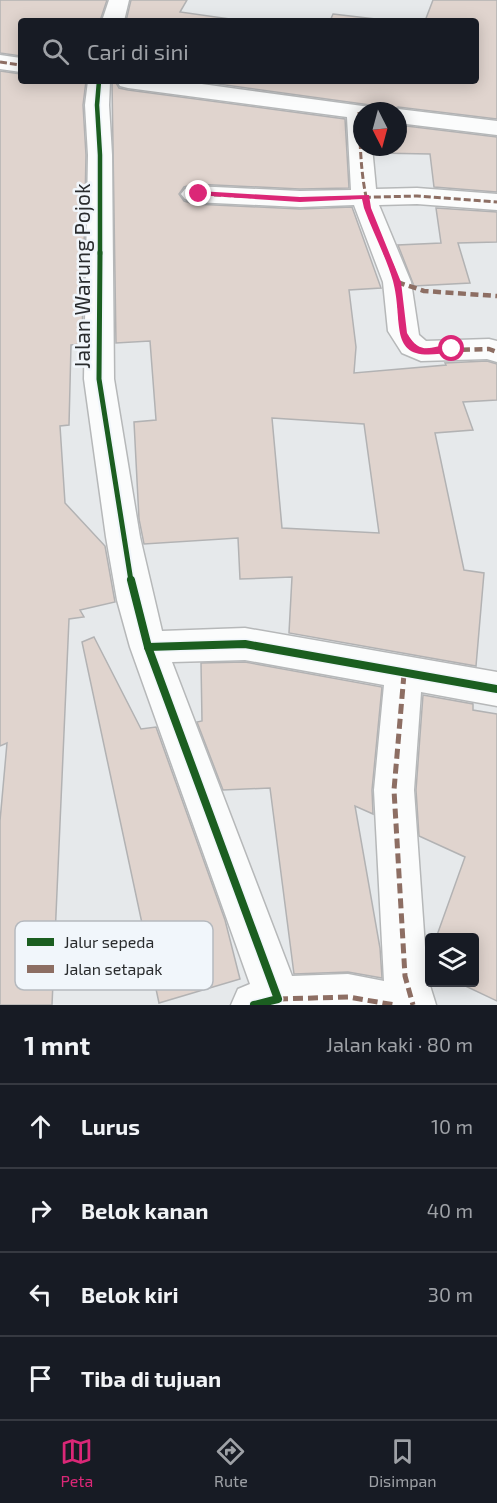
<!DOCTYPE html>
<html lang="id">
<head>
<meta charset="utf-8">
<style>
  :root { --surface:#171b24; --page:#20242c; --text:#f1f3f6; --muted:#9ea1a6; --line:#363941; --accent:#db2777 }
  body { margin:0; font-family:"Exo 2",sans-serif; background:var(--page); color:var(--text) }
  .controls { position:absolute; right:18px; bottom:18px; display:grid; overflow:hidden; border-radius:6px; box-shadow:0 3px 15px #0003 }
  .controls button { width:54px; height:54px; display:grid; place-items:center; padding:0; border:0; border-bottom:2px solid var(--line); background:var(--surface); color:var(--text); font:30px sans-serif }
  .compass { position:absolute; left:353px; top:102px; width:54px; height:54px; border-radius:50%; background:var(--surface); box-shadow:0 3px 15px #0003; rotate:174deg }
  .stop { position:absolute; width:18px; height:18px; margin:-14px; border:4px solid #db2777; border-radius:50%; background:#fff }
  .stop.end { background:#db2777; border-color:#fff; box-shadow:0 2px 6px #0008 }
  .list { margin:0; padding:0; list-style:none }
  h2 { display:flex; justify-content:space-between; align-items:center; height:78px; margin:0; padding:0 24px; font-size:26px }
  h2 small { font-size:20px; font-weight:400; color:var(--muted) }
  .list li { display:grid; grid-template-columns:39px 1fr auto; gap:18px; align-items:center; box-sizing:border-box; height:84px; padding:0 24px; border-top:2px solid var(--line) }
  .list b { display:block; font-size:22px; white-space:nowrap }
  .list em { font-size:20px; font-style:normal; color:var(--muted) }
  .icon { flex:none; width:33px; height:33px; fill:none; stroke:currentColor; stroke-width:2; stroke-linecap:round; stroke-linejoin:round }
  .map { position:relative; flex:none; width:497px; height:1005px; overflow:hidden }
  .search { position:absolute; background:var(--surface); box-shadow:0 3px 15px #0003; left:18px; right:18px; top:18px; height:66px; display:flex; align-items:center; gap:15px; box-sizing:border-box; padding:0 21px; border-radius:6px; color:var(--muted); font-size:22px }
  .sheet { height:414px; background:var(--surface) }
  nav { display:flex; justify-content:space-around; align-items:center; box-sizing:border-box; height:84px; border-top:2px solid var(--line); background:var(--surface); font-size:16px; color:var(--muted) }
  nav a { display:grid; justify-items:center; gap:3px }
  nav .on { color:var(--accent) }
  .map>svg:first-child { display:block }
  .building { fill:#e0d4ce; stroke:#b2b2b3; stroke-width:1.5; fill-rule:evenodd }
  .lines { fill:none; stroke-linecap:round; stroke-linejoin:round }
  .street-casing { stroke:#b6b8b9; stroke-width:3 }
  .street { fill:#fbfcfc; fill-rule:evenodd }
  .quiet-far2 { stroke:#8d6e63; stroke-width:3; stroke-dasharray:7 3; stroke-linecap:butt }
  .quiet-far1 { stroke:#8d6e63; stroke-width:4.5; stroke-dasharray:8 4.5; stroke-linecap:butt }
  .quiet { stroke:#8d6e63; stroke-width:5; stroke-dasharray:10 5; stroke-linecap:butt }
  .cycleway-far2-casing { stroke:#f1f6fb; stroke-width:8 }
  .cycleway-far1-casing { stroke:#f1f6fb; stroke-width:9 }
  .cycleway-casing { stroke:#f1f6fb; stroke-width:11 }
  .cycleway-far2 { stroke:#1b5e20; stroke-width:4.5 }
  .cycleway-far1 { stroke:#1b5e20; stroke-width:5 }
  .cycleway { stroke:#1b5e20; stroke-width:8 }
  .route { fill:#db2777 }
  .labels { text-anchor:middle; stroke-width:5; stroke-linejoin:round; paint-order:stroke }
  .street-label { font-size:21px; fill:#2a2c2e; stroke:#f1f6fb }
  .key { fill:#f1f6fb; stroke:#b5b9be; stroke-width:1.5 }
  .key-label { font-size:16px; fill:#2a2c2e }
</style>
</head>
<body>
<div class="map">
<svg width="497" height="1005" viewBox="0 0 497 1005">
  <rect width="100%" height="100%" fill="#e6e9eb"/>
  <g class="building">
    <polygon points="0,0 107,0 100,21 21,21 21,56 0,53"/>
    <polygon points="131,0 187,0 180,12 237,20 126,21"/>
    <polygon points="433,0 497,0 497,119 398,107 388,111 375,111 370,105 197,81 476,81 476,21 425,21"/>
    <polygon points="333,14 393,21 330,21"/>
    <polygon points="0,71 21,74 21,81 86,81 83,105 86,155 82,344 71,345 69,425 60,426 65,503 105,546 115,602 80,610 84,617 69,619 52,1005 0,1005 0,821 7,743 0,746"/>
    <path d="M 112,81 L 115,81 L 119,88 L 128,90 L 345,119 L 349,188 L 300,189 L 194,184 L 184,187 L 179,194 L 184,201 L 194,204 L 300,209 L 352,207 L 381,288 L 349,290 L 356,347 L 354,373 L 446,365 L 445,363 L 487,361 L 497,364 L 497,400 L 463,402 L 473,430 L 435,433 L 464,570 L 484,573 L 476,666 L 289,633 L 292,577 L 240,579 L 238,538 L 144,544 L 139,519 L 134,422 L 156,420 L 150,341 L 116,343 ZM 272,418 L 364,424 L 379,533 L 282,528 Z"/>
    <polygon points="398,125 497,137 497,192 434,187 430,154 375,153 374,147 398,147"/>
    <polygon points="436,208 497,212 497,242 458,243 470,283 414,286 398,245 441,243"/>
    <polygon points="94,637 141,729 156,727 225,920 240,979 159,1003 82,642"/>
    <polygon points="245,662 382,687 372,790 373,814 355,806 380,948 382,978 348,972 294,974 270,788 223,790 197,722 202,721 201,663"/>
    <polygon points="423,695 473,704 473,710 497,714 497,1001 457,982 474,982 474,938 436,938 465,857 419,836 416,790"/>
  </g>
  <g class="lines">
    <defs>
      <g id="street">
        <polygon points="109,0 129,0 124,21 102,21"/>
        <polygon points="0,55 21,58 21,72 0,69"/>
        <path d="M 88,81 L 110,81 L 109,105 L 112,155 L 114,379 L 140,537 L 162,631 L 245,628 L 497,672 L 497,706 L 421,692 L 414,790 L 427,976 L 436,1005 L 231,1005 L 238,989 L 250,984 L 130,647 L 117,600 L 106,537 L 84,379 L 88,155 L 85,105 ZM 245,660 L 384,685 L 374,790 L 384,981 L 348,974 L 292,976 L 172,662 Z"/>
        <polygon points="117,81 180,81 370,107 373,111 362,111 362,147 372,147 376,189 417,188 497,194 497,210 417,204 379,205 411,282 419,335 426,341 489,339 497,341 497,362 487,359 421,361 402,353 388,331 383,282 354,205 300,207 194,202 185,199 181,194 185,189 194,186 300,191 351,190 347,117 128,88 120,86"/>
        <polygon points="398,109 497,121 497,135 398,123 398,111 390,111"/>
      </g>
    </defs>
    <use href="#street" class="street-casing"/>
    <use href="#street" class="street"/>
    <g class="quiet-far2">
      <polyline points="0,62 21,65"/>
      <path d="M 359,112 C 361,169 361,201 386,254"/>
      <polyline points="194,194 300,199 417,196 497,202"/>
    </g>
    <g class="quiet-far1">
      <path d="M 385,252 C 390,262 395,272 397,283 C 403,309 394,336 421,351 L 489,349 L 497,352"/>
      <polyline points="397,282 424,291 497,296"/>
    </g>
    <g class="quiet">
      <polyline points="404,674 394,790 405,976 413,1005"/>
      <polyline points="278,999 348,997 395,1005"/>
    </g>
    <defs>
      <polyline id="cycleway-far2" points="99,81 97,105 100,155 100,254"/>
      <polyline id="cycleway-far1" points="100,252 99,379 131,581"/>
      <g id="cycleway">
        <polyline points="131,580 148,647 278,999 254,1005"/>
        <polyline points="148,647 245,644 497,689"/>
      </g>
    </defs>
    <use href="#cycleway-far2" class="cycleway-far2-casing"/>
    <use href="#cycleway-far1" class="cycleway-far1-casing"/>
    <use href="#cycleway" class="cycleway-casing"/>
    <use href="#cycleway-far2" class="cycleway-far2"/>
    <use href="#cycleway-far1" class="cycleway-far1"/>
    <use href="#cycleway" class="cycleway"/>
  </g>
  <path class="route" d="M 199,191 L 300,197 L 369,195 L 371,208 L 401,282 L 407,333 C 424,364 440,336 457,349 L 455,351 C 384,367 405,327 393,281 C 386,257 373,232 364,208 L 362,199 L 300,202 L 196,195 L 196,192 Z"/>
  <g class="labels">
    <g class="street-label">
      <text transform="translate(83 276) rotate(-90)" y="7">Jalan Warung Pojok</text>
    </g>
  </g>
  <rect x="15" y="921" width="198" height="69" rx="9" class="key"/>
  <rect x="27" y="938" width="27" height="8" fill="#1b5e20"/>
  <rect x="27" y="965" width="27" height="8" fill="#8d6e63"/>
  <g class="key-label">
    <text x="64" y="948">Jalur sepeda</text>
    <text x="64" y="975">Jalan setapak</text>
  </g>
</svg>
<div class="controls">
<button><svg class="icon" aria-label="layers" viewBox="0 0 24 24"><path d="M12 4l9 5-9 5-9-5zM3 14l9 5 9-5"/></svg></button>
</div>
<svg class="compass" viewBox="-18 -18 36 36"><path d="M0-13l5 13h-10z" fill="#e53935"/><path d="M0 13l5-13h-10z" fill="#9ea1a6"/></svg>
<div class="stop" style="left:452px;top:349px"></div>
<div class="stop end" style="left:199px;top:194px"></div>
<div class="search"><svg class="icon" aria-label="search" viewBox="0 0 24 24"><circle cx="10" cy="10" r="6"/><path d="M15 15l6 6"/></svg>Cari di sini</div>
</div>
<section class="sheet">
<h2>1 mnt<small>Jalan kaki · 80 m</small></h2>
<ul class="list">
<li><svg class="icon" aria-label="ahead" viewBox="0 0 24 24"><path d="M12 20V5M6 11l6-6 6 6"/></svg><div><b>Lurus</b></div><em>10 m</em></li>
<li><svg class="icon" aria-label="right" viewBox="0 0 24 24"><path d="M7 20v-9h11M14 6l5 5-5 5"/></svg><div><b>Belok kanan</b></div><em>40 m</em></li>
<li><svg class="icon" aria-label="left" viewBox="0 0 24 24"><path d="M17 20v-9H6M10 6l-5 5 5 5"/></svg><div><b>Belok kiri</b></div><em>30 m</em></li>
<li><svg class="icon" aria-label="arrive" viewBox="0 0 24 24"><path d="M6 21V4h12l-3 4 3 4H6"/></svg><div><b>Tiba di tujuan</b></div></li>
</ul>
</section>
<nav>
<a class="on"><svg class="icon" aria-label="map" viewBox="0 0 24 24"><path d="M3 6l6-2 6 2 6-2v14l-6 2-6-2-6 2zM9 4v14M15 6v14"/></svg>Peta</a>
<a><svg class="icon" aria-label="directions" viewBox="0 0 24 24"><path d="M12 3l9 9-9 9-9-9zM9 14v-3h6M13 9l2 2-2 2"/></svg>Rute</a>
<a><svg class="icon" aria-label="saved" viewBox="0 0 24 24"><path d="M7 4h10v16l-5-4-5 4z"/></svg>Disimpan</a>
</nav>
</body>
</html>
